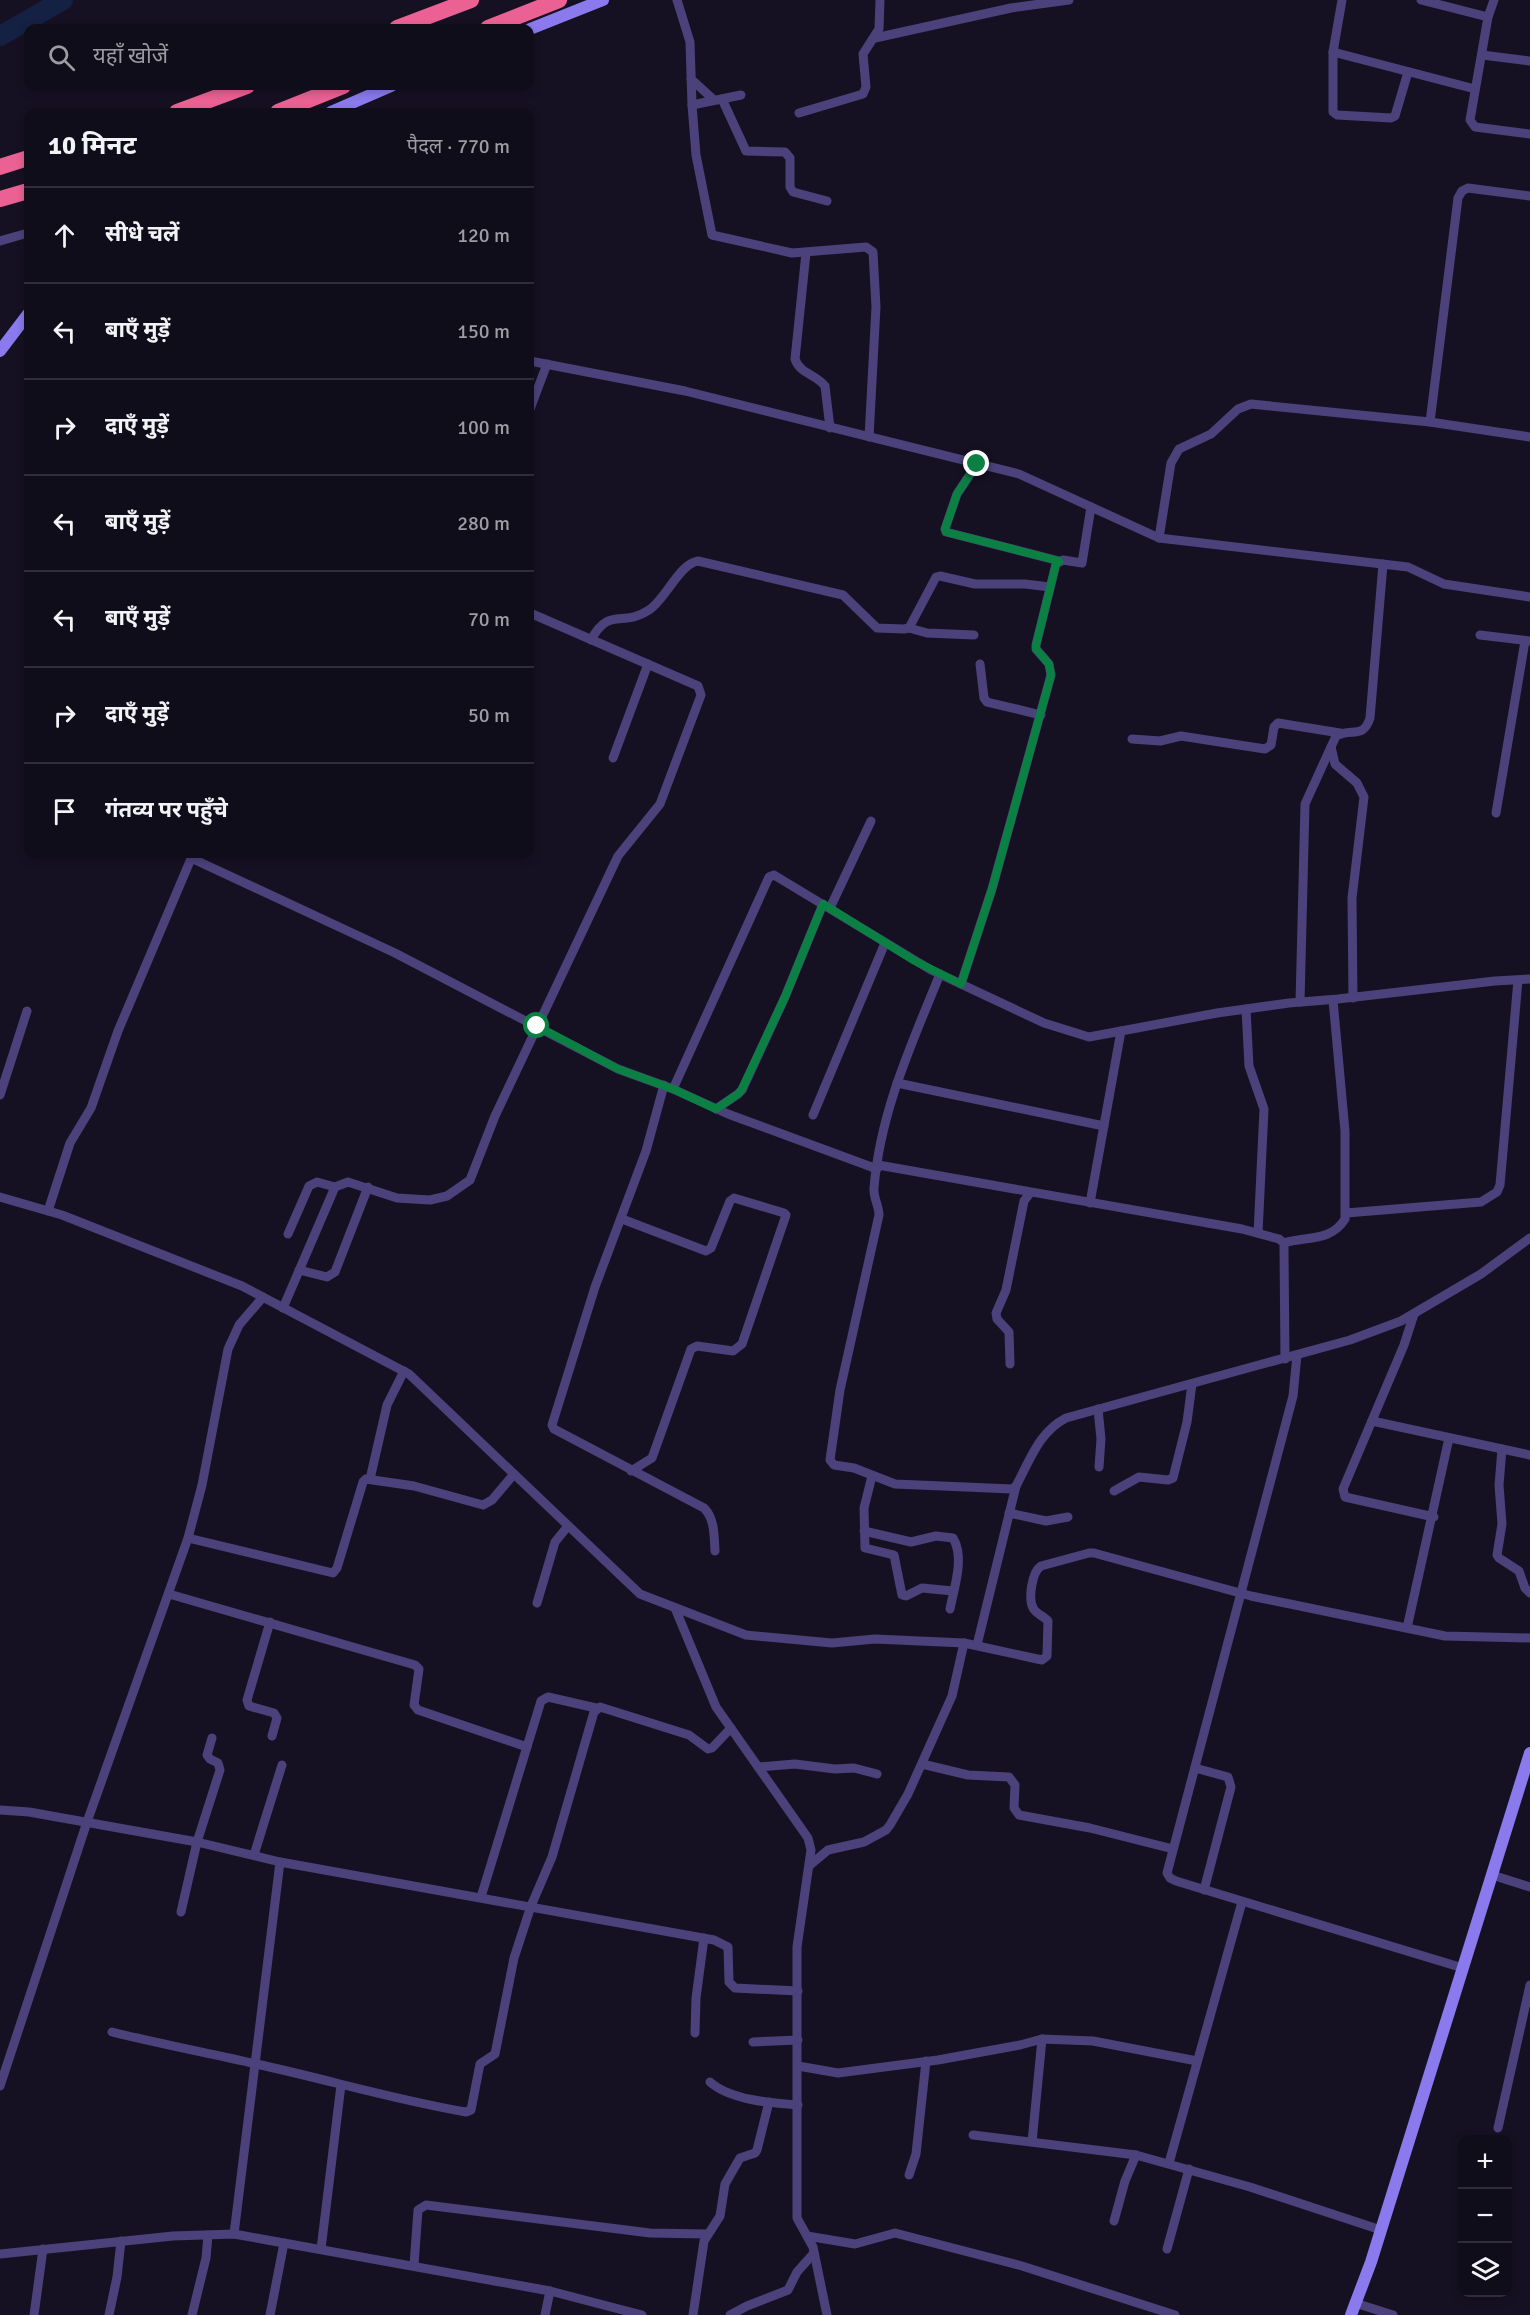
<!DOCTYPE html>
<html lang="hi">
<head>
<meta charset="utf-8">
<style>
  :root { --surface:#100d1a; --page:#191623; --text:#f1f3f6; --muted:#9c9ca2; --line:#302d39 }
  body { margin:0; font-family:Signika,"Noto Sans Devanagari",sans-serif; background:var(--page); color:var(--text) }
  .controls { position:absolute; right:18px; bottom:18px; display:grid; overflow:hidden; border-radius:12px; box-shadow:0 3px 9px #0003 }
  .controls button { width:54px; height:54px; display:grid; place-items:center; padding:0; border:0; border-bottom:2px solid var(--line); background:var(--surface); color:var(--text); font:30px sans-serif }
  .stop { position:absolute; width:18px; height:18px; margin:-14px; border:4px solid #0b8043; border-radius:50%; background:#fff }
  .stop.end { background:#0b8043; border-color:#fff; box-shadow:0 2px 6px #0008 }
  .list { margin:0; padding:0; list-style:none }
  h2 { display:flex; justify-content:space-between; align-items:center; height:78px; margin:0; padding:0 24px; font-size:26px }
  h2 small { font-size:20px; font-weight:400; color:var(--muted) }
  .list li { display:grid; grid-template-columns:39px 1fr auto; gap:18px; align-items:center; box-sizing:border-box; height:96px; padding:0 24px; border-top:2px solid var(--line) }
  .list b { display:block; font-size:22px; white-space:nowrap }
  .list em { font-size:20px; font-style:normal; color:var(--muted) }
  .icon { flex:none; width:33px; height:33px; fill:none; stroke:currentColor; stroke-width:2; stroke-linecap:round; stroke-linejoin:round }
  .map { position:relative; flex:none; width:1530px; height:2315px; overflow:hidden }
  .search { position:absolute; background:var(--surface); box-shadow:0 3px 9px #0003; left:24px; top:24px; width:510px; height:66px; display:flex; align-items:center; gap:15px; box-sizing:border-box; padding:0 21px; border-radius:12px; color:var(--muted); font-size:22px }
  .panel { position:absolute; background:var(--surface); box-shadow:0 3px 9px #0003; left:24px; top:108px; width:510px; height:750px; border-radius:12px }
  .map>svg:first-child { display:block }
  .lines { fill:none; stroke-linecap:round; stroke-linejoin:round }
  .river { stroke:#142143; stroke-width:20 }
  .street { stroke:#4b427b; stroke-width:9 }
  .secondary { stroke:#8a7aee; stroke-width:12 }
  .highway { stroke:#eb6193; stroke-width:16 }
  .route { stroke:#0b8043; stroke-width:8 }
</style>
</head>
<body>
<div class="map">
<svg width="1530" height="2315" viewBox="0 0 1530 2315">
  <rect width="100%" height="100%" fill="#161122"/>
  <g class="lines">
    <polyline class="river" points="0,36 63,0"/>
    <g class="street">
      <polyline points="677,0 690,42 692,105 696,155 712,235 792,253 866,247 873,252 876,307 869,437"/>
      <polyline points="1342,0 1333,52 1333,112 1337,115 1391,118 1395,116 1408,72"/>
      <polyline points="1421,0 1488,17"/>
      <polyline points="1494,0 1488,17 1470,120 1475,127 1530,134"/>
      <polyline points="875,38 1011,8 1069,0"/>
      <polyline points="1333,52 1475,89"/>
      <polyline points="1482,55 1530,61"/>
      <polyline points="691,79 714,100"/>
      <polyline points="722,99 746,151 785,152 790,158 790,187 793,192 827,201"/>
      <polyline points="692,105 741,95"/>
      <polyline points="799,113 863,94 866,87 863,54 879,29 880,0"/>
      <polyline points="0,241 28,233"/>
      <path d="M 806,253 L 795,359 C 800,374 816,374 825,386 L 830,428"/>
      <polyline points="530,361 685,391 1019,474 1159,538 1408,567 1444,584 1530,597"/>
      <polyline points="530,409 547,364"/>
      <polyline points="1430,422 1458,198 1462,191 1468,188 1530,196"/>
      <polyline points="977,464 957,494 945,529 946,532 1059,561"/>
      <polyline points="1159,538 1171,463 1179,449 1211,434 1238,409 1251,404 1430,422 1530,437"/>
      <polyline points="909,628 927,633 974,635"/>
      <polyline points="1480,635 1530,641"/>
      <path d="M 591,640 C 609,606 622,628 649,610 C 666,599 679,564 698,561 L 843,595 L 877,628 L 904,629 L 909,628 L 936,577 L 940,576 L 975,584 L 1025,584 L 1050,587"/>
      <polyline points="980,664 984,698 987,702 1041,715"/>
      <polyline points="1132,739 1160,741 1181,736 1265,749 1271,745 1274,727 1278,723 1340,733"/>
      <polyline points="1331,747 1335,764 1357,783 1364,797 1352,898 1353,998"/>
      <polyline points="613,758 648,664"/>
      <polyline points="1496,813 1525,641"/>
      <polyline points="191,858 395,953 618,1069 673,1089 728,1114 877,1169"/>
      <polyline points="830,908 871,821"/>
      <path d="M 940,974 C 912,1043 880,1112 874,1188 C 873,1197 879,1206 879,1215 L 840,1390 L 830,1460 L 834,1465 L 854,1468 L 895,1484 L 1012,1489 L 1016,1486 C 1030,1460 1039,1432 1066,1418 L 1350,1340 L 1401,1321 L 1481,1274 L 1530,1238"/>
      <polyline points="961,984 992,889 1051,675 1049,664 1036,649 1036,645 1056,564 1063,560 1082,563 1091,507"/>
      <path d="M 1300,1002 L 1305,804 L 1336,736 C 1351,727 1363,740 1370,718 L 1383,564"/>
      <polyline points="1246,1009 1249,1066 1264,1109 1258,1233"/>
      <polyline points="897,1083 1104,1126"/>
      <path d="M 664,1085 L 646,1151 L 595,1287 L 552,1425 L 554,1429 L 704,1508 C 715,1519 714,1536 715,1551"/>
      <polyline points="673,1089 769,877 774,875 931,970 1044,1023 1089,1037 1217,1013 1289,1003 1338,999 1495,981 1530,979"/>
      <polyline points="0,1095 27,1011"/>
      <polyline points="716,1109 738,1094 742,1090 785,997 823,904"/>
      <polyline points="813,1115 885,943"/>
      <polyline points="878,1165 1242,1229 1279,1239 1284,1243 1284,1248 1285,1359"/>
      <path d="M 0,1197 L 62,1215 L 242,1286 L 409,1374 L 640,1594 L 746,1635 L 832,1643 L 875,1639 L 964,1643 L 1042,1660 L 1047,1656 L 1048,1621 C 1044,1616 1036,1614 1033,1608 C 1028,1598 1032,1572 1041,1566 L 1089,1553 L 1094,1553 L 1251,1596 L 1445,1636 L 1530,1638"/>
      <polyline points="1090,1203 1121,1031"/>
      <polyline points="48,1211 70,1143 91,1108 118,1031 193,854"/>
      <polyline points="1346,1213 1481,1202 1497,1192 1500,1185 1518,980"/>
      <polyline points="622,1219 706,1251 711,1248 730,1201 734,1198 784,1213 786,1215 742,1344 733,1351 697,1346 691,1349 652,1458 631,1471"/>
      <polyline points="288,1234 309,1186 317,1182 335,1187"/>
      <path d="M 1284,1243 C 1306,1236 1331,1242 1345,1219 L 1345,1131 L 1333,1000"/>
      <polyline points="299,1270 327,1277 335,1272 368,1187"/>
      <polyline points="283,1308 335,1187 348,1182 397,1198 430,1200 447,1196 470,1180 495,1116 618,856 660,804 701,695 698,686 530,613"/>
      <polyline points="1414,1314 1404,1345 1343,1489 1345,1497 1434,1517"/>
      <polyline points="1297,1355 1293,1396 1167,1873 1170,1878 1176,1881 1463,1968"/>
      <polyline points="1010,1364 1009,1332 997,1319 996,1313 1006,1290 1024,1201 1030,1193"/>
      <polyline points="1098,1409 1101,1439 1099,1467"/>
      <polyline points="1372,1421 1530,1455"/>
      <polyline points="1502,1449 1499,1485 1502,1524 1497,1555 1499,1558 1519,1571 1525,1588 1530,1593"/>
      <polyline points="872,1476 864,1508 865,1548 894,1555 902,1595 906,1596 922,1588 953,1591"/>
      <polyline points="370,1479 387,1405 404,1371"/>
      <polyline points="1114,1491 1139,1477 1168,1480 1173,1478 1187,1422 1192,1384"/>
      <polyline points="1009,1513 1046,1521 1068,1517"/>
      <path d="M 864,1531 L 911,1542 L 936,1536 L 953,1538 C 965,1557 954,1588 950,1609"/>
      <polyline points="188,1538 333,1573 337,1568 363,1482 366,1479 414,1486 483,1505 492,1500 514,1474"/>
      <polyline points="169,1594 415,1665 419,1669 414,1705 418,1710 527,1747"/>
      <polyline points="537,1603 555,1542 568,1526"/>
      <polyline points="675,1608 716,1707 808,1838 811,1850 797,1947 797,2218 813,2247 827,2315"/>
      <polyline points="270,1622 247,1700 249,1706 274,1713 277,1718 272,1736"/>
      <polyline points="1407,1628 1449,1438"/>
      <polyline points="977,1645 1016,1486"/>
      <polyline points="922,1764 968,1775 1009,1777 1015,1785 1014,1808 1019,1815 1090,1828 1173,1849"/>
      <polyline points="758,1767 795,1764 835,1769 854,1768 877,1774"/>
      <polyline points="1195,1768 1228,1777 1231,1787 1204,1890"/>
      <polyline points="0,1810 29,1812 197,1842 280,1862 234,2234"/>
      <polyline points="254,1855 282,1765"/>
      <polyline points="280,1862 714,1940 728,1947 729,1982 735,1988 798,1991"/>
      <polyline points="810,1865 828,1850 864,1842 886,1830 890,1825 908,1794 952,1696 964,1643"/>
      <polyline points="1492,1875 1530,1887"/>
      <polyline points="481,1897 541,1701 548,1697 596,1708"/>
      <polyline points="181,1912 197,1842 220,1770 218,1763 210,1759 207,1755 212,1738"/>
      <path d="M 112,2032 C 160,2044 208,2053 256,2064 C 326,2079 395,2100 466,2112 L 471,2110 L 480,2064 L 495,2054 L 514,1958 L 531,1906 L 552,1857 L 594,1712 L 600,1707 L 689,1735 L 708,1749 L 712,1748 L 731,1728"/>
      <polyline points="695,2033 696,1998 704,1938"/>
      <polyline points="753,2042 798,2040"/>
      <polyline points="798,2066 838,2073 938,2060 1020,2045 1042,2039 1093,2041 1197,2061"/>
      <path d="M 710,2082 C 730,2100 771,2103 798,2105"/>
      <polyline points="0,2086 87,1822 188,1538 202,1485 228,1349 239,1325 263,1297"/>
      <polyline points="1498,2128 1530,1985"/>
      <polyline points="973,2135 1136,2155 1250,2187 1381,2230"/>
      <polyline points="1032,2142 1042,2039"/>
      <polyline points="1169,2163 1242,1902"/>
      <polyline points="909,2175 916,2154 926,2061"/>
      <polyline points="1114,2221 1125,2181 1136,2155"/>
      <polyline points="807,2236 855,2244 895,2233 1022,2266 1175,2315"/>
      <polyline points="321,2249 341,2085"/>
      <polyline points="1167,2249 1189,2169"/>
      <polyline points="0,2254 173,2236 234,2234 550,2291 642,2315"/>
      <polyline points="414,2265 418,2210 426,2205 650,2233 707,2234"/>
      <polyline points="1355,2303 1393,2315"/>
      <polyline points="34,2315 43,2249"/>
      <polyline points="109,2315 117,2277 121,2241"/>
      <polyline points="192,2315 206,2258 208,2235"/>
      <polyline points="270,2315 284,2243"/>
      <polyline points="545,2315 550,2291"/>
      <polyline points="693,2315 704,2241 720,2216 725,2184 740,2158 755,2153 757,2150 769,2102"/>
      <polyline points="730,2315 747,2306 788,2290 797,2272 814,2253"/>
    </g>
    <g class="secondary">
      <polyline points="530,29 603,0"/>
      <polyline points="331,112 391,86"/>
      <polyline points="0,351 28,314"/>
      <polyline points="1351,2315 1371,2262 1530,1753"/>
    </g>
    <g class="highway">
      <polyline points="397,28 471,0"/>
      <polyline points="488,28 559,0"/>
      <polyline points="177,112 247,86"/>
      <polyline points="278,112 343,86"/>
      <polyline points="0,167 28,158"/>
      <polyline points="0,199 28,191"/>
    </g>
  </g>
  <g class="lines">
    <polyline class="route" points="537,1026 618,1069 673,1089 716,1109 738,1094 742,1089 785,997 823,904 915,961 961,984 992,889 1051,675 1049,664 1036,649 1036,645 1056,564 1059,561 946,532 945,529 957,494 977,464"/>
  </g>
</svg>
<div class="controls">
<button>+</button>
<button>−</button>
<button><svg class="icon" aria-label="layers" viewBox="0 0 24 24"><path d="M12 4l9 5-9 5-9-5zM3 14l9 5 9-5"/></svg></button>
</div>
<div class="stop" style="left:537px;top:1026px"></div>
<div class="stop end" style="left:977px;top:464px"></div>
<div class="search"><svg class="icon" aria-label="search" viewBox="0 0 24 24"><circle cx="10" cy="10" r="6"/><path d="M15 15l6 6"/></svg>यहाँ खोजें</div>
<section class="panel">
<h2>10 मिनट<small>पैदल · 770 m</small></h2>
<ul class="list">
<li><svg class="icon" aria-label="ahead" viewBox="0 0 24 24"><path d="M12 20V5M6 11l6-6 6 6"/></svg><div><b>सीधे चलें</b></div><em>120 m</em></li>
<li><svg class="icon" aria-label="left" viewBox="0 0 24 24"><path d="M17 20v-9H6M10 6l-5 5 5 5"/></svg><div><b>बाएँ मुड़ें</b></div><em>150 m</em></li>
<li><svg class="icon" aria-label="right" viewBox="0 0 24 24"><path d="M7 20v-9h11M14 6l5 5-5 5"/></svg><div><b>दाएँ मुड़ें</b></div><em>100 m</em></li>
<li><svg class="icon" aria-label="left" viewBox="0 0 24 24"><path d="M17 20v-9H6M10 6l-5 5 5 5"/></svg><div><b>बाएँ मुड़ें</b></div><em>280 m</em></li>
<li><svg class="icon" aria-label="left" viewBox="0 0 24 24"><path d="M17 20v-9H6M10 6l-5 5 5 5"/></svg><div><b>बाएँ मुड़ें</b></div><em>70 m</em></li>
<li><svg class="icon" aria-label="right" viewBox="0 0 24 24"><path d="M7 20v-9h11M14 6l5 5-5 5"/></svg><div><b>दाएँ मुड़ें</b></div><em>50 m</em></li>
<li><svg class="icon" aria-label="arrive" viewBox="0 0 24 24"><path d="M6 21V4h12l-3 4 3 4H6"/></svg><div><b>गंतव्य पर पहुँचे</b></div></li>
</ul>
</section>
</div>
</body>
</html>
